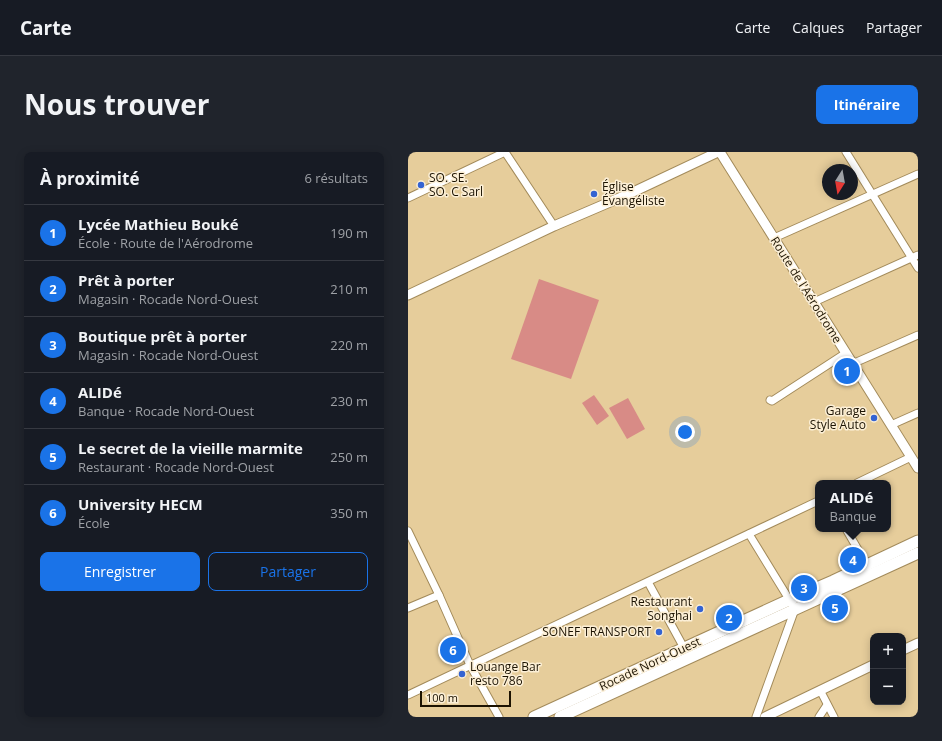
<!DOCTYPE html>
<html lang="fr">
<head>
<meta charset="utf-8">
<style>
  :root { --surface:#171b24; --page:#20242c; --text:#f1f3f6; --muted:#9ea1a6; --line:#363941; --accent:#1a73e8 }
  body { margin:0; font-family:"Open Sans",sans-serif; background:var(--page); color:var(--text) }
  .controls { position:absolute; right:12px; bottom:12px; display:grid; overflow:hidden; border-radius:8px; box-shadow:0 2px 10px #0003 }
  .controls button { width:36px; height:36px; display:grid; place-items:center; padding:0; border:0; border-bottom:1px solid var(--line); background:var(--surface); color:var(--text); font:20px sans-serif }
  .compass { position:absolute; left:414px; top:12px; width:36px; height:36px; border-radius:50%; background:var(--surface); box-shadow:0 2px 10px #0003; rotate:191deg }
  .scale { position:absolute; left:12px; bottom:10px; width:91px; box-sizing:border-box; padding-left:4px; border:2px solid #1c1302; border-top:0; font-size:11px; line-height:14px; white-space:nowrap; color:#1c1302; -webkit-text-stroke:3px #fcefd6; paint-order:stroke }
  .you { position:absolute; left:277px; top:280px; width:14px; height:14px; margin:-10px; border:3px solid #fff; border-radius:50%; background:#1a73e8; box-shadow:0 0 0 6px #1a73e833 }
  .badge { display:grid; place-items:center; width:26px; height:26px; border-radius:50%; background:var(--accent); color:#fff; font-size:13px; font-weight:700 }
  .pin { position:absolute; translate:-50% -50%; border:2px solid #fff; box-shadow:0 1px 4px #0006 }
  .popup { position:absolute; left:407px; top:328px; width:76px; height:52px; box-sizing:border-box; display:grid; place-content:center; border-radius:8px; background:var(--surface); filter:drop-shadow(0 1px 3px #0005); font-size:13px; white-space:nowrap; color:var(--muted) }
  .popup b { font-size:15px; color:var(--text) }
  .popup::after { content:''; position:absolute; left:50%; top:100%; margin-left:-8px; border:8px solid transparent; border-top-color:var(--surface) }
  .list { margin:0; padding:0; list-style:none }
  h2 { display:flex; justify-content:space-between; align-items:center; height:52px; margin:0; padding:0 16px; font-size:17px }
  h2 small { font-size:13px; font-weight:400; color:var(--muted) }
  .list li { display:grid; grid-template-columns:26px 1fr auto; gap:12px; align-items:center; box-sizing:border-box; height:56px; padding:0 16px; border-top:1px solid var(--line) }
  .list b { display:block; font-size:15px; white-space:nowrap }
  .list p { margin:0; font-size:13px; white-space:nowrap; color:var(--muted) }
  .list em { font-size:13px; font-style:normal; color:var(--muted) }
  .actions { display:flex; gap:8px; padding:12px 16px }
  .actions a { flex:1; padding:9px 0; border:1px solid var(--accent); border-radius:8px; text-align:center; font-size:14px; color:var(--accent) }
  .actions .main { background:var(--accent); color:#fff }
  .map { position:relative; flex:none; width:510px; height:565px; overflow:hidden; border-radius:8px }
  header { display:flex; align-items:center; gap:24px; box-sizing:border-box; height:56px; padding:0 20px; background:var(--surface); border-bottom:1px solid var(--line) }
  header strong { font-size:19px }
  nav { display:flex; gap:22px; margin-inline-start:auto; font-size:14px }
  .intro { display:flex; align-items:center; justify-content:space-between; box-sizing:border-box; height:96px; padding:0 24px }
  h1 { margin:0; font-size:28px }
  .button { padding:10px 18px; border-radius:8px; background:var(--accent); color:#fff; font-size:14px; font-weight:700 }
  main { display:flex; gap:24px; padding:0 24px }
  aside { flex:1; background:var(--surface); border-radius:8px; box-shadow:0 2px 10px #0003 }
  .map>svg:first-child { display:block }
  .green { fill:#d88b86 }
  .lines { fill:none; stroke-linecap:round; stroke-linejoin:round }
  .street-casing { stroke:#a38b5b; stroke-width:9 }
  .secondary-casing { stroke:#a38b5b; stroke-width:11 }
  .primary-casing { stroke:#a38b5b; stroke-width:13 }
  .street { stroke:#fff; stroke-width:7 }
  .secondary { stroke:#fff; stroke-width:9 }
  .primary { stroke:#fff; stroke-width:11 }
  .poi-dot { fill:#3463d2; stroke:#fcefd6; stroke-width:1.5 }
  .labels { text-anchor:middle; stroke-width:3; stroke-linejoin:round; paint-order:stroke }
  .poi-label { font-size:12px; fill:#1c1302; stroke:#fcefd6; text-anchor:start }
  .street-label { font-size:12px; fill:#1c1302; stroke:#fcefd6 }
</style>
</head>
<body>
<header>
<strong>Carte</strong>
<nav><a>Carte</a><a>Calques</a><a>Partager</a></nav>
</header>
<div class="intro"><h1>Nous trouver</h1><a class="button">Itinéraire</a></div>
<main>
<aside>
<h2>À proximité<small>6 résultats</small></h2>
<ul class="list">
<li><span class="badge">1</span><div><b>Lycée Mathieu Bouké</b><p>École · Route de l'Aérodrome</p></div><em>190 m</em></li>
<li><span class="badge">2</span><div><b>Prêt à porter</b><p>Magasin · Rocade Nord-Ouest</p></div><em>210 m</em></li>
<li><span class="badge">3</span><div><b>Boutique prêt à porter</b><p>Magasin · Rocade Nord-Ouest</p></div><em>220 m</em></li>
<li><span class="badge">4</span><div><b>ALIDé</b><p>Banque · Rocade Nord-Ouest</p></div><em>230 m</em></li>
<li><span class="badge">5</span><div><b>Le secret de la vieille marmite</b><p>Restaurant · Rocade Nord-Ouest</p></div><em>250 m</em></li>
<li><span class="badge">6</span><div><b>University HECM</b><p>École</p></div><em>350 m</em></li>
</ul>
<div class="actions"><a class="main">Enregistrer</a><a>Partager</a></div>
</aside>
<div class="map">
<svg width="510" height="565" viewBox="0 0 510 565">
  <rect width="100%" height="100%" fill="#e6cd9b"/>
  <g class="green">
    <polygon points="131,127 191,148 163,227 103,207"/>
    <polygon points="186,243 201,264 189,273 174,251"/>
    <polygon points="220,246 237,277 219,287 201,256"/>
  </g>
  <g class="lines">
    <defs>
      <g id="street">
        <polyline points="97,0 146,74"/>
        <polyline points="438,0 510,116"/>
        <polyline points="0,46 97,0"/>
        <polyline points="366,86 510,22"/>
        <polyline points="406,150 510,103"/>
        <polyline points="444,212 510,183"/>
        <polyline points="362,248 364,249 438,201"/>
        <polyline points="483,273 510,261"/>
        <polyline points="449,331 503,305"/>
        <polyline points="438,377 459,413"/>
        <polyline points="0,379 31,443 62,513 91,565"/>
        <polyline points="341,382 387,457 348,565"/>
        <polyline points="240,430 276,496"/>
        <polyline points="0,456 31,443"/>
        <polyline points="412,538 426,565"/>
        <polyline points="0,543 410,349"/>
        <polyline points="411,565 419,553"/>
      </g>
      <g id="secondary">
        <polyline points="312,0 510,316"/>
        <polyline points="0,143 146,74 223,41 310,0"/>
        <polyline points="495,498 510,491"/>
        <polyline points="357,565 465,513"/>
      </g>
      <g id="primary">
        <polyline points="126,565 381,448 425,429 510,389"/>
        <polyline points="152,565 510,401"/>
      </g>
    </defs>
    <use href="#street" class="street-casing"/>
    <use href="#secondary" class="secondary-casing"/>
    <use href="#primary" class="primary-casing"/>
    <use href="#street" class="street"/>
    <use href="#secondary" class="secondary"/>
    <use href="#primary" class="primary"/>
  </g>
  <g class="poi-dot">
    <circle cx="13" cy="33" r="4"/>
    <circle cx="186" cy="42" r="4"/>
    <circle cx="466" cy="266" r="4"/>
    <circle cx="292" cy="457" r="4"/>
    <circle cx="251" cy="480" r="4"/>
    <circle cx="54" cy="522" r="4"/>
  </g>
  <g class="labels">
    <g class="poi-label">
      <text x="21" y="30">SO. SE.<tspan x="21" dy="14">SO. C Sarl</tspan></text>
      <text x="194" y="39">Église<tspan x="194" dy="14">Évangéliste</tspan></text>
      <text x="458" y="263" text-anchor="end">Garage<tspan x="458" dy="14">Style Auto</tspan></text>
      <text x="284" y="454" text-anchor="end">Restaurant<tspan x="284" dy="14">Songhai</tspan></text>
      <text x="243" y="484" text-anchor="end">SONEF TRANSPORT</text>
      <text x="62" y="519">Louange Bar<tspan x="62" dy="14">resto 786</tspan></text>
    </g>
    <g class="street-label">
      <text transform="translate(398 138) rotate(58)" y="4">Route de l'Aérodrome</text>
      <text transform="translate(242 512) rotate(-25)" y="4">Rocade Nord-Ouest</text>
    </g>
  </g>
</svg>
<div class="controls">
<button>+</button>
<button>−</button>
</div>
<svg class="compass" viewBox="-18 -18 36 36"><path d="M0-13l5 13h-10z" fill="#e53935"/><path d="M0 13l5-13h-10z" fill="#9ea1a6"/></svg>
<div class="scale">100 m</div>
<div class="you"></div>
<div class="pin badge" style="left:439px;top:219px">1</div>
<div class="pin badge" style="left:321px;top:466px">2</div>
<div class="pin badge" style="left:396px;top:436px">3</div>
<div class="pin badge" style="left:445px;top:408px">4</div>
<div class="popup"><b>ALIDé</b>Banque</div>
<div class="pin badge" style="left:427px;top:456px">5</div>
<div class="pin badge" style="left:45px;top:498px">6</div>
</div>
</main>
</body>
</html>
